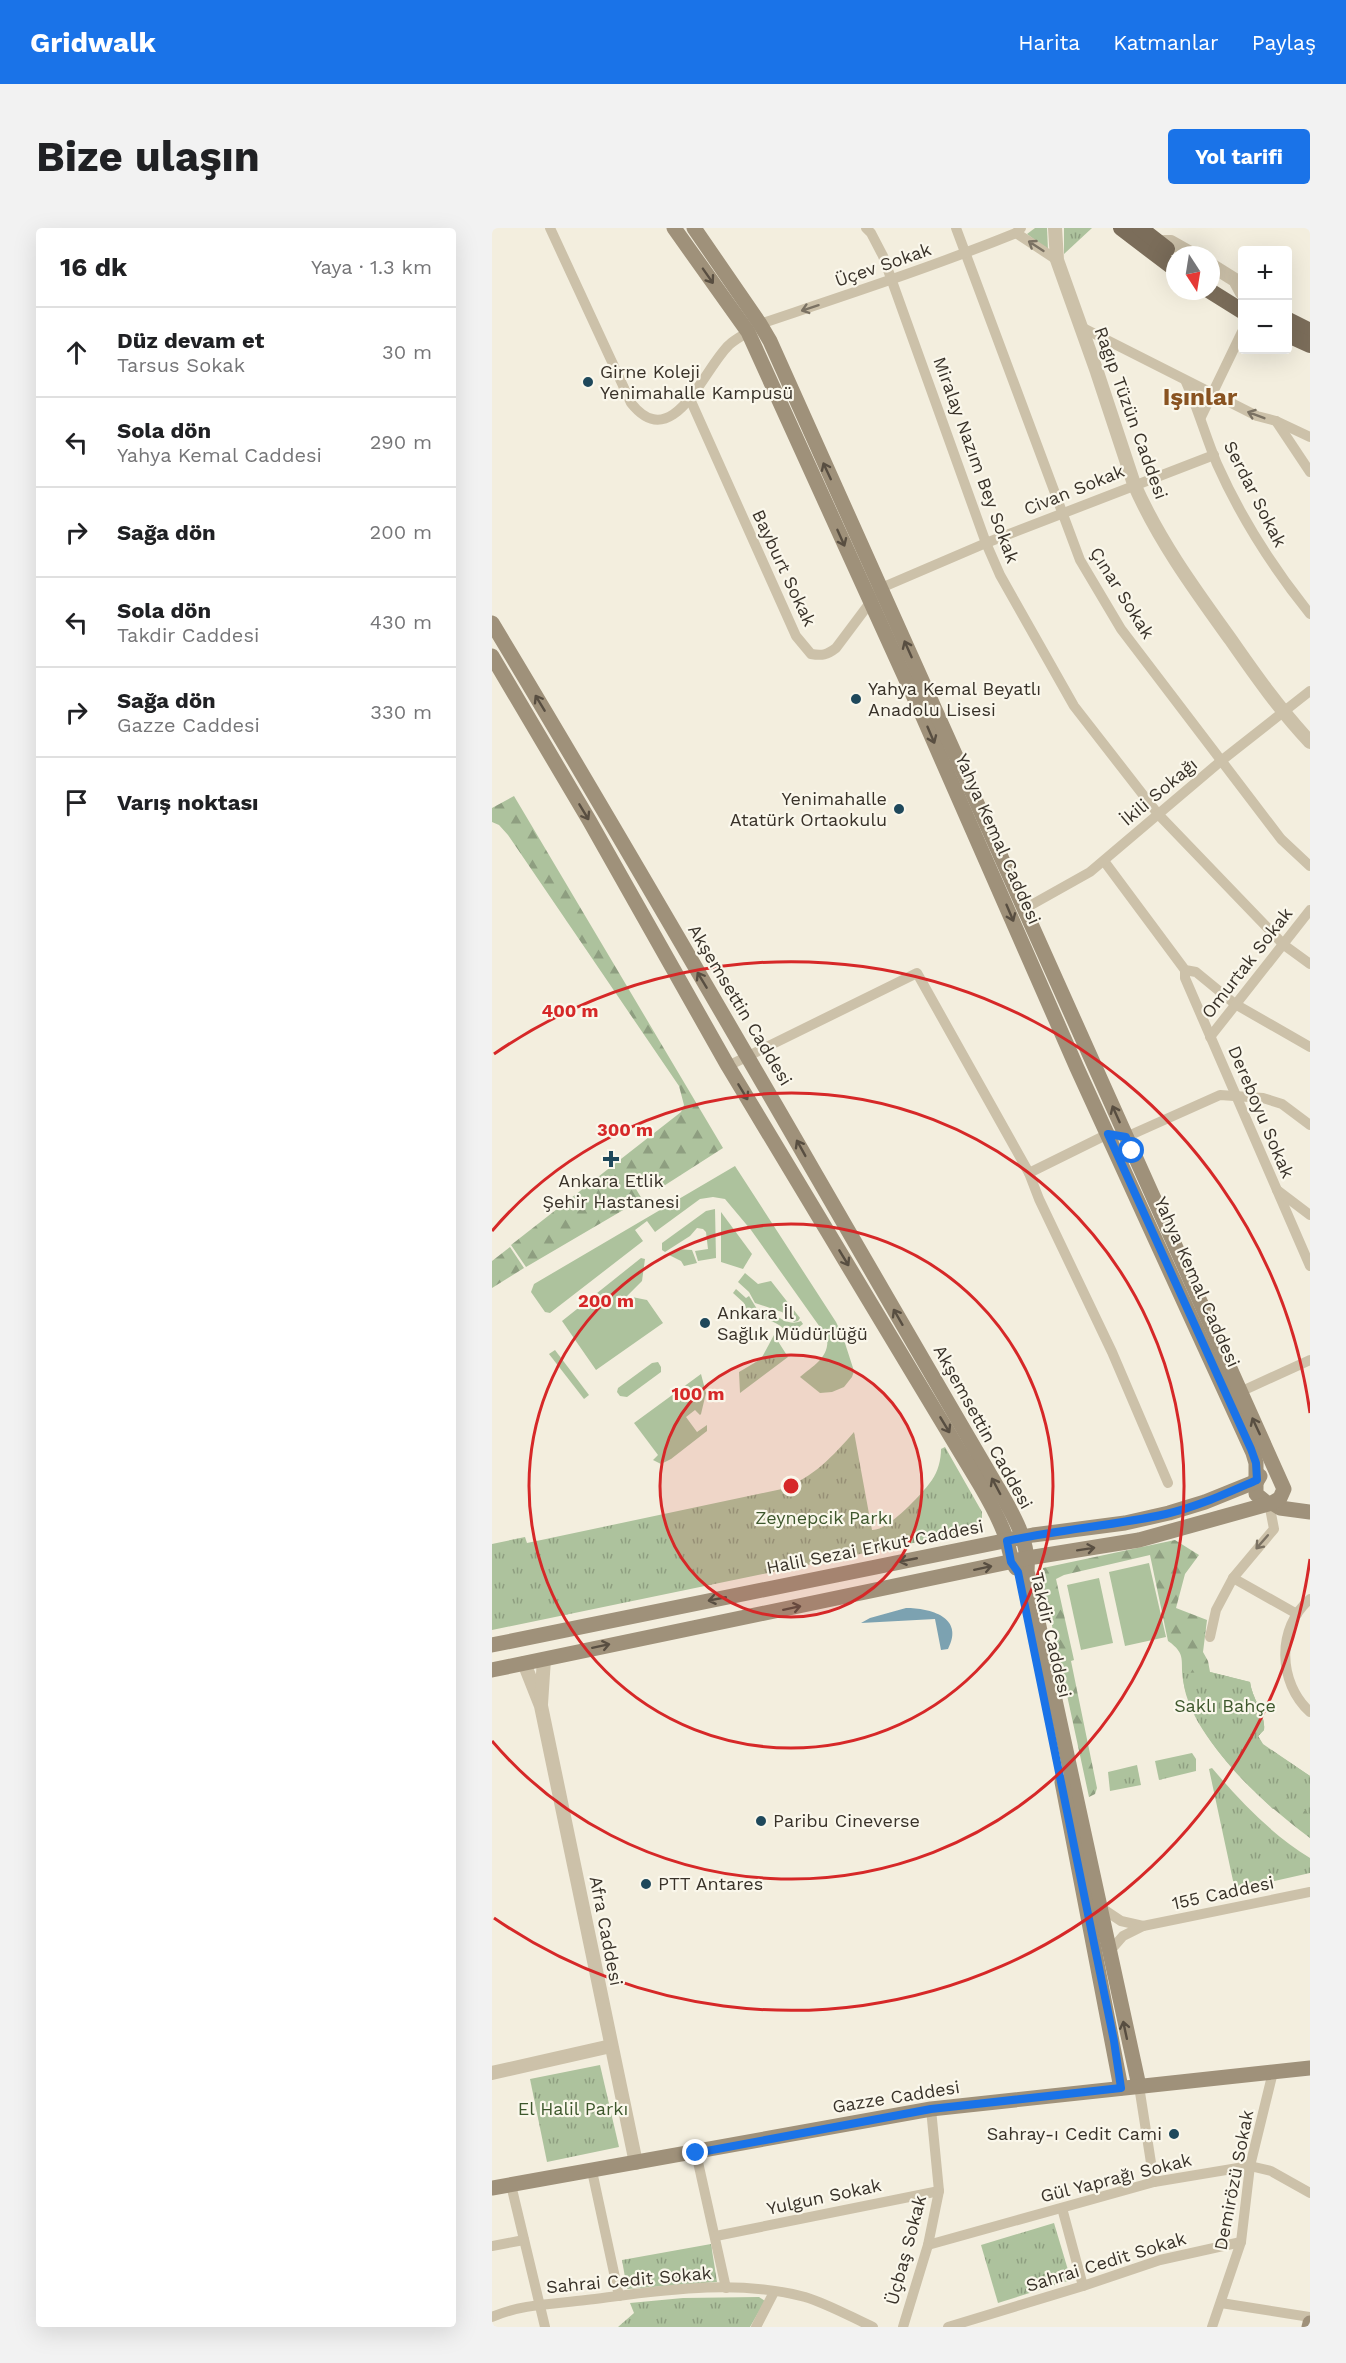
<!DOCTYPE html>
<html lang="tr">
<head>
<meta charset="utf-8">
<style>
  :root { --surface:#fff; --page:#f2f2f2; --text:#202124; --muted:#757577; --line:#e0e0e0; --accent:#1a73e8 }
  body { margin:0; font-family:"Work Sans",sans-serif; background:var(--page); color:var(--text) }
  .controls { position:absolute; right:18px; top:18px; display:grid; overflow:hidden; border-radius:6px; box-shadow:0 6px 24px #0002 }
  .controls button { width:54px; height:54px; display:grid; place-items:center; padding:0; border:0; border-bottom:2px solid var(--line); background:var(--surface); color:var(--text); font:30px sans-serif }
  .compass { position:absolute; left:674px; top:18px; width:54px; height:54px; border-radius:50%; background:var(--surface); box-shadow:0 6px 24px #0002; rotate:168deg }
  .stop { position:absolute; width:18px; height:18px; margin:-14px; border:4px solid #1a73e8; border-radius:50%; background:#fff }
  .stop.end { background:#1a73e8; border-color:#fff; box-shadow:0 2px 6px #0008 }
  .list { margin:0; padding:0; list-style:none }
  h2 { display:flex; justify-content:space-between; align-items:center; height:78px; margin:0; padding:0 24px; font-size:26px }
  h2 small { font-size:20px; font-weight:400; color:var(--muted) }
  .list li { display:grid; grid-template-columns:39px 1fr auto; gap:18px; align-items:center; box-sizing:border-box; height:90px; padding:0 24px; border-top:2px solid var(--line) }
  .list b { display:block; font-size:22px; white-space:nowrap }
  .list p { margin:0; font-size:20px; white-space:nowrap; color:var(--muted) }
  .list em { font-size:20px; font-style:normal; color:var(--muted) }
  .icon { flex:none; width:33px; height:33px; fill:none; stroke:currentColor; stroke-width:2; stroke-linecap:round; stroke-linejoin:round }
  .map { position:relative; flex:none; width:818px; height:2099px; overflow:hidden; border-radius:6px }
  header { display:flex; align-items:center; gap:36px; box-sizing:border-box; height:84px; padding:0 30px; background:var(--accent); color:#fff }
  header strong { font-size:28px }
  nav { display:flex; gap:33px; margin-inline-start:auto; font-size:21px }
  .intro { display:flex; align-items:center; justify-content:space-between; box-sizing:border-box; height:144px; padding:0 36px }
  h1 { margin:0; font-size:42px }
  .button { padding:15px 27px; border-radius:6px; background:var(--accent); color:#fff; font-size:21px; font-weight:700 }
  main { display:flex; gap:36px; padding:0 36px }
  aside { flex:1; background:var(--surface); border-radius:6px; box-shadow:0 6px 24px #0002 }
  .map>svg:first-child { display:block }
  .green { fill:#adc29d }
  .forest { fill:url(#forest-firs) }
  .park { fill:url(#park-tufts) }
  .water { fill:#7ca2b1 }
  .lines { fill:none; stroke-linecap:round; stroke-linejoin:round }
  .minor { stroke:#ccc1a9; stroke-width:10 }
  .tertiary { stroke:#ccc1a9; stroke-width:14 }
  .secondary { stroke:#9f917a; stroke-width:15 }
  .primary { stroke:#7b6d5a; stroke-width:16 }
  .oneway { stroke:#7b7263 }
  .oneway2 { stroke:#584e41 }
  .route { stroke:#1a73e8; stroke-width:8 }
  .ring { fill:none; stroke:#d62828; stroke-width:3 }
  .poi-dot { fill:#1e485b; stroke:#faf7eb; stroke-width:2 }
  .labels { text-anchor:middle; stroke-width:4.5; stroke-linejoin:round; paint-order:stroke }
  .street-label { font-size:18px; fill:#393229; stroke:#faf7eb }
  .poi-label { font-size:18px; fill:#393229; stroke:#faf7eb; text-anchor:start }
  .park-label { font-size:18px; fill:#3d572c; stroke:#faf7eb }
  .district-label { font-size:24px; font-weight:bold; fill:#895321; stroke:#faf7eb }
  .centre { fill:#d62828; stroke:#faf7eb; stroke-width:3 }
  .ring-label { font-size:18px; text-anchor:middle; font-weight:bold; fill:#d62828; stroke:#faf7eb; stroke-width:4.5; stroke-linejoin:round; paint-order:stroke }
</style>
</head>
<body>
<header>
<strong>Gridwalk</strong>
<nav><a>Harita</a><a>Katmanlar</a><a>Paylaş</a></nav>
</header>
<div class="intro"><h1>Bize ulaşın</h1><a class="button">Yol tarifi</a></div>
<main>
<aside>
<h2>16 dk<small>Yaya · 1.3 km</small></h2>
<ul class="list">
<li><svg class="icon" aria-label="ahead" viewBox="0 0 24 24"><path d="M12 20V5M6 11l6-6 6 6"/></svg><div><b>Düz devam et</b><p>Tarsus Sokak</p></div><em>30 m</em></li>
<li><svg class="icon" aria-label="left" viewBox="0 0 24 24"><path d="M17 20v-9H6M10 6l-5 5 5 5"/></svg><div><b>Sola dön</b><p>Yahya Kemal Caddesi</p></div><em>290 m</em></li>
<li><svg class="icon" aria-label="right" viewBox="0 0 24 24"><path d="M7 20v-9h11M14 6l5 5-5 5"/></svg><div><b>Sağa dön</b></div><em>200 m</em></li>
<li><svg class="icon" aria-label="left" viewBox="0 0 24 24"><path d="M17 20v-9H6M10 6l-5 5 5 5"/></svg><div><b>Sola dön</b><p>Takdir Caddesi</p></div><em>430 m</em></li>
<li><svg class="icon" aria-label="right" viewBox="0 0 24 24"><path d="M7 20v-9h11M14 6l5 5-5 5"/></svg><div><b>Sağa dön</b><p>Gazze Caddesi</p></div><em>330 m</em></li>
<li><svg class="icon" aria-label="arrive" viewBox="0 0 24 24"><path d="M6 21V4h12l-3 4 3 4H6"/></svg><div><b>Varış noktası</b></div></li>
</ul>
</aside>
<div class="map">
<svg width="818" height="2099" viewBox="0 0 818 2099">
  <defs>
    <pattern id="forest-firs" width="22" height="20" patternUnits="userSpaceOnUse" patternTransform="scale(1.5)"><rect width="22" height="20" fill="#adc29d"/><path d="M5 1l3.5 6h-7zM16 11l3.5 6h-7z" fill="#8e9e80"/></pattern>
    <pattern id="park-tufts" width="24" height="20" patternUnits="userSpaceOnUse" patternTransform="scale(1.5)"><rect width="24" height="20" fill="#adc29d"/><path d="M3 7l-1-3M5 7V3M7 7l1-3M15 17l-1-3M17 17v-4M19 17l1-3" fill="none" stroke="#8e9e80"/></pattern>
  </defs>
  <rect width="100%" height="100%" fill="#f3eede"/>
  <g class="green">
    <polygon points="543,0 555,0 556,22 535,6"/>
    <path d="M 243,938 L 344,1094 L 351,1109 L 362,1143 L 360,1149 L 352,1159 L 340,1164 L 328,1165 L 308,1149 C 322,1137 338,1129 335,1109 L 259,1002 L 233,971 L 221,969 L 208,971 L 163,1004 L 155,993 L 143,1002 L 151,1013 L 58,1085 L 53,1084 L 39,1064 L 42,1056 Z"/>
    <polygon points="223,981 224,1030 206,1033 203,1023 216,1021 214,1004 211,1001 205,1000 198,1008 173,1024 170,1022 170,1015 214,983"/>
    <polygon points="229,984 260,1026 251,1041 229,1034"/>
    <polygon points="185,1021 200,1022 205,1035 192,1038 189,1033 177,1027"/>
    <polygon points="149,1030 153,1031 150,1053 135,1068 155,1072 171,1095 104,1142 70,1093"/>
    <polygon points="253,1045 266,1056 279,1053 308,1090 306,1093 302,1094 290,1084 263,1075 257,1064 246,1054"/>
    <path d="M 244,1061 L 254,1070 L 257,1068 L 265,1081 L 285,1085 L 284,1088 C 293,1093 299,1097 309,1093 L 311,1096 L 297,1107 C 287,1092 272,1091 256,1086 L 252,1075 L 241,1065 Z"/>
    <polygon points="63,1122 97,1167 92,1171 57,1126"/>
    <polygon points="166,1134 169,1139 169,1144 135,1169 128,1168 125,1164 126,1160 160,1135"/>
    <polygon points="209,1146 214,1165 209,1186 208,1187 203,1182 194,1189 205,1204 215,1197 215,1203 179,1231 169,1236 161,1232 166,1227 142,1195"/>
    <polygon points="657,1335 674,1409 633,1418 617,1344"/>
    <polygon points="607,1350 621,1415 589,1422 575,1357"/>
  </g>
  <g class="forest">
    <polygon points="22,568 231,920 167,961 160,951 144,961 150,971 34,1039 19,1017 189,884 192,877 187,858 16,607 7,597 0,594 0,580"/>
    <polygon points="18,1019 32,1040 0,1060 0,1033"/>
    <path d="M 683,1312 L 707,1327 L 693,1346 L 684,1380 L 715,1392 L 711,1424 L 716,1433 L 718,1444 L 758,1454 C 760,1471 774,1486 772,1502 L 766,1508 L 771,1516 L 818,1548 L 818,1610 C 773,1576 730,1538 703,1487 C 698,1476 693,1464 691,1452 C 688,1433 695,1426 676,1413 L 658,1327 L 572,1347 L 564,1351 L 582,1432 L 579,1433 L 605,1560 L 603,1566 L 597,1569 L 551,1356 L 551,1340 Z"/>
  </g>
  <g class="park">
    <polygon points="572,0 600,0 572,26"/>
    <polygon points="282,1107 296,1129 248,1165 247,1144 269,1131"/>
    <path d="M 362,1204 L 380,1302 C 396,1303 431,1265 440,1252 C 446,1243 449,1232 449,1221 L 453,1219 L 490,1284 L 490,1297 L 479,1303 L 0,1402 L 0,1316 L 33,1309 L 35,1315 L 290,1261 C 322,1249 340,1229 362,1204 Z"/>
    <path d="M 718,1444 L 758,1454 C 760,1471 774,1486 772,1502 L 766,1508 L 771,1517 L 818,1548 L 818,1587 L 793,1568 L 781,1581 C 748,1550 690,1493 691,1445 Z"/>
    <polygon points="700,1525 704,1531 704,1543 667,1552 663,1533"/>
    <polygon points="645,1537 649,1557 618,1563 616,1544"/>
    <path d="M 720,1540 C 749,1574 779,1606 818,1630 L 818,1645 L 743,1662 L 717,1541 Z"/>
    <polygon points="108,1837 127,1919 55,1934 38,1851"/>
    <polygon points="562,1995 579,2052 506,2075 489,2017"/>
    <polygon points="219,2016 225,2054 135,2061 130,2032"/>
    <polygon points="267,2069 273,2073 258,2099 126,2099 142,2085 138,2075 191,2070"/>
  </g>
  <path class="water" d="M 414,1380 C 438,1380 473,1389 456,1421 L 449,1422 L 443,1391 L 369,1395 L 378,1390 Z"/>
  <g class="lines">
    <g class="minor">
      <path d="M 58,0 L 139,175 C 181,228 212,140 237,117 C 242,112 250,108 256,104"/>
      <polyline points="374,0 379,5 391,28 494,315 508,347 582,478 666,586 792,717 818,736"/>
      <polyline points="464,0 588,332 629,401 789,611 818,638"/>
      <polyline points="524,5 565,32"/>
      <path d="M 268,96 C 354,67 440,39 524,5 L 529,0"/>
      <polyline points="589,99 765,188 784,193 818,209"/>
      <path d="M 694,154 C 706,181 714,210 725,236 C 749,290 782,341 818,386"/>
      <path d="M 198,171 L 304,408 L 319,426 C 330,428 335,427 344,420 L 389,360 L 494,315 L 722,227"/>
      <polyline points="709,189 750,104"/>
      <polyline points="784,193 818,244"/>
      <polyline points="612,633 693,742 704,744 743,776 818,819"/>
      <polyline points="532,681 598,644 729,533 818,463"/>
      <polyline points="693,742 693,750 818,1038"/>
      <polyline points="718,809 818,682"/>
      <polyline points="236,838 425,745 537,945 547,971 620,1124 676,1255"/>
      <polyline points="537,945 616,906 634,909 728,867 771,870 790,876 818,897"/>
      <polyline points="785,962 818,987"/>
      <polyline points="748,1164 818,1132"/>
      <polyline points="741,1350 805,1386"/>
      <path d="M 818,1371 C 784,1400 786,1455 818,1484"/>
      <polyline points="718,1409 724,1382 741,1350 782,1301 777,1275"/>
      <polyline points="608,1679 629,1693 651,1698"/>
      <polyline points="617,1724 631,1708 651,1698 818,1664"/>
      <polyline points="647,1858 662,1954"/>
      <polyline points="204,1925 234,2060"/>
      <polyline points="100,1943 127,2068"/>
      <polyline points="19,1957 53,2099"/>
      <polyline points="570,1980 591,2058"/>
      <polyline points="224,2008 447,1963"/>
      <polyline points="436,2017 662,1954 758,1938 779,1943 818,1965"/>
      <polyline points="0,2018 32,2012"/>
      <polyline points="729,2075 818,2089"/>
      <path d="M 0,2089 C 29,2076 63,2076 94,2072 C 166,2063 242,2050 313,2069 C 336,2076 359,2089 381,2099"/>
      <polyline points="264,2099 282,2064"/>
      <polyline points="411,2099 436,2017 447,1963 439,1881"/>
      <polyline points="456,2099 591,2058 668,2032 749,2014"/>
      <polyline points="720,2099 749,2014 758,1938 781,1844"/>
    </g>
    <g class="tertiary">
      <path d="M 563,0 L 565,32 L 605,144 L 642,256 C 667,313 703,362 739,412 C 764,448 788,482 818,514"/>
      <polyline points="664,14 679,14 702,27"/>
      <polyline points="719,37 743,52 750,65"/>
      <polyline points="32,1435 49,1478 144,1935"/>
      <polyline points="49,1476 52,1431"/>
      <polyline points="0,1845 119,1818"/>
    </g>
    <g class="secondary">
      <polyline points="182,0 256,104 431,489 585,840 761,1225 764,1235 764,1266 775,1275"/>
      <path d="M 0,395 C 171,678 333,965 500,1250 C 516,1278 538,1310 535,1343 L 647,1858"/>
      <path d="M 0,428 L 97,592 L 236,838 L 488,1257 C 498,1274 509,1293 515,1313 C 518,1323 518,1332 524,1340"/>
      <polyline points="780,1275 788,1280 818,1284"/>
      <polyline points="0,1417 541,1307 633,1295 677,1285 713,1274 765,1253 768,1248"/>
      <polyline points="0,1442 536,1330 647,1312 780,1275 788,1270 792,1261 278,113 268,96 202,0"/>
      <polyline points="570,1554 629,1860"/>
      <polyline points="0,1960 439,1881 818,1840"/>
      <polyline points="817,2099 818,2095"/>
    </g>
    <g class="primary">
      <polyline points="629,0 683,41"/>
      <polyline points="648,0 675,21"/>
      <polyline points="718,63 750,83"/>
      <polyline points="796,92 818,103"/>
      <polyline points="796,107 818,117"/>
    </g>
  </g>
  <defs><path id="oneway-shaft" d="M-6 0H5M1.5-3L5.5 0L1.5 3" fill="none" stroke-width="1.6" stroke-linecap="round" stroke-linejoin="round" transform="scale(1.5)"/></defs>
  <g class="oneway">
    <use href="#oneway-shaft" transform="translate(544 18) rotate(-147)"/>
    <use href="#oneway-shaft" transform="translate(318 80) rotate(162)"/>
    <use href="#oneway-shaft" transform="translate(764 187) rotate(-159)"/>
    <use href="#oneway-shaft" transform="translate(770 1314) rotate(131)"/>
  </g>
  <g class="oneway2">
    <use href="#oneway-shaft" transform="translate(216 48) rotate(55)"/>
    <use href="#oneway-shaft" transform="translate(335 243) rotate(-115)"/>
    <use href="#oneway-shaft" transform="translate(349 310) rotate(66)"/>
    <use href="#oneway-shaft" transform="translate(416 421) rotate(-114)"/>
    <use href="#oneway-shaft" transform="translate(48 475) rotate(-121)"/>
    <use href="#oneway-shaft" transform="translate(439 507) rotate(67)"/>
    <use href="#oneway-shaft" transform="translate(92 584) rotate(59)"/>
    <use href="#oneway-shaft" transform="translate(518 685) rotate(67)"/>
    <use href="#oneway-shaft" transform="translate(210 752) rotate(-121)"/>
    <use href="#oneway-shaft" transform="translate(251 864) rotate(59)"/>
    <use href="#oneway-shaft" transform="translate(624 886) rotate(-114)"/>
    <use href="#oneway-shaft" transform="translate(309 920) rotate(-119)"/>
    <use href="#oneway-shaft" transform="translate(352 1030) rotate(59)"/>
    <use href="#oneway-shaft" transform="translate(406 1089) rotate(-120)"/>
    <use href="#oneway-shaft" transform="translate(453 1197) rotate(59)"/>
    <use href="#oneway-shaft" transform="translate(764 1198) rotate(-115)"/>
    <use href="#oneway-shaft" transform="translate(504 1258) rotate(-118)"/>
    <use href="#oneway-shaft" transform="translate(594 1321) rotate(-9)"/>
    <use href="#oneway-shaft" transform="translate(416 1332) rotate(169)"/>
    <use href="#oneway-shaft" transform="translate(491 1340) rotate(-12)"/>
    <use href="#oneway-shaft" transform="translate(225 1371) rotate(169)"/>
    <use href="#oneway-shaft" transform="translate(300 1380) rotate(-12)"/>
    <use href="#oneway-shaft" transform="translate(109 1418) rotate(-12)"/>
    <use href="#oneway-shaft" transform="translate(633 1802) rotate(-102)"/>
  </g>
  <g class="lines">
    <path class="route" d="M 204,1925 L 439,1881 L 629,1860 L 622,1813 L 526,1344 L 519,1334 L 515,1313 C 568,1301 621,1298 674,1286 C 705,1279 735,1265 765,1252 L 764,1235 L 759,1221 L 616,906 L 634,909 L 640,923"/>
  </g>
  <circle cx="299" cy="1258" r="131" fill="#d62828" fill-opacity=".12"/>
  <g class="ring">
    <circle cx="299" cy="1258" r="131"/>
    <circle cx="299" cy="1258" r="262"/>
    <path d="M0 1003A393 393 0 1 1 0 1513"/>
    <path d="M818 1331A524 524 0 0 1 2 1690M2 826A524 524 0 0 1 818 1185"/>
  </g>
  <g class="poi-dot">
    <circle cx="96" cy="154" r="6"/>
    <circle cx="364" cy="471" r="6"/>
    <circle cx="407" cy="581" r="6"/>
    <path d="M116 922h6v6h6v6h-6v6h-6v-6h-6v-6h6z"/>
    <circle cx="213" cy="1095" r="6"/>
    <circle cx="269" cy="1593" r="6"/>
    <circle cx="154" cy="1656" r="6"/>
    <circle cx="682" cy="1906" r="6"/>
  </g>
  <g class="labels">
    <g class="street-label">
      <text transform="translate(391 37) rotate(-19)" y="6">Üçev Sokak</text>
      <text transform="translate(639 185) rotate(70)" y="6">Ragıp Tüzün Caddesi</text>
      <text transform="translate(484 232) rotate(70)" y="6">Miralay Nazım Bey Sokak</text>
      <text transform="translate(582 262) rotate(-22)" y="6">Civan Sokak</text>
      <text transform="translate(763 266) rotate(63)" y="6">Serdar Sokak</text>
      <text transform="translate(292 340) rotate(65)" y="6">Bayburt Sokak</text>
      <text transform="translate(630 365) rotate(58)" y="6">Çınar Sokak</text>
      <text transform="translate(667 564) rotate(-40)" y="6">İkili Sokağı</text>
      <text transform="translate(506 611) rotate(66)" y="6">Yahya Kemal Caddesi</text>
      <text transform="translate(755 735) rotate(-52)" y="6">Omurtak Sokak</text>
      <text transform="translate(248 777) rotate(59)" y="6">Akşemsettin Caddesi</text>
      <text transform="translate(769 884) rotate(67)" y="6">Dereboyu Sokak</text>
      <text transform="translate(705 1054) rotate(66)" y="6">Yahya Kemal Caddesi</text>
      <text transform="translate(491 1199) rotate(61)" y="6">Akşemsettin Caddesi</text>
      <text transform="translate(383 1319) rotate(-11)" y="6">Halil Sezai Erkut Caddesi</text>
      <text transform="translate(559 1407) rotate(77)" y="6">Takdir Caddesi</text>
      <text transform="translate(731 1665) rotate(-12)" y="6">155 Caddesi</text>
      <text transform="translate(114 1703) rotate(79)" y="6">Afra Caddesi</text>
      <text transform="translate(404 1869) rotate(-9)" y="6">Gazze Caddesi</text>
      <text transform="translate(624 1950) rotate(-14)" y="6">Gül Yaprağı Sokak</text>
      <text transform="translate(742 1952) rotate(-79)" y="6">Demirözü Sokak</text>
      <text transform="translate(332 1969) rotate(-12)" y="6">Yulgun Sokak</text>
      <text transform="translate(414 2022) rotate(-75)" y="6">Üçbaş Sokak</text>
      <text transform="translate(614 2034) rotate(-17)" y="6">Sahrai Cedit Sokak</text>
      <text transform="translate(137 2052) rotate(-5)" y="6">Sahrai Cedit Sokak</text>
    </g>
    <g class="poi-label">
      <text x="108" y="150">Girne Koleji<tspan x="108" dy="21">Yenimahalle Kampusü</tspan></text>
      <text x="376" y="467">Yahya Kemal Beyatlı<tspan x="376" dy="21">Anadolu Lisesi</tspan></text>
      <text x="395" y="577" text-anchor="end">Yenimahalle<tspan x="395" dy="21">Atatürk Ortaokulu</tspan></text>
      <text x="119" y="959" text-anchor="middle">Ankara Etlik<tspan x="119" dy="21">Şehir Hastanesi</tspan></text>
      <text x="225" y="1091">Ankara İl<tspan x="225" dy="21">Sağlık Müdürlüğü</tspan></text>
      <text x="281" y="1599">Paribu Cineverse</text>
      <text x="166" y="1662">PTT Antares</text>
      <text x="670" y="1912" text-anchor="end">Sahray-ı Cedit Cami</text>
    </g>
    <g class="park-label">
      <text x="332" y="1296">Zeynepcik Parkı</text>
      <text x="733" y="1484">Saklı Bahçe</text>
      <text x="81" y="1887">El Halil Parkı</text>
    </g>
    <g class="district-label">
      <text x="708" y="177">Işınlar</text>
    </g>
  </g>
  <circle cx="299" cy="1258" r="9" class="centre"/>
  <g class="ring-label">
    <text x="78" y="789">400 m</text>
    <text x="133" y="908">300 m</text>
    <text x="114" y="1079">200 m</text>
    <text x="206" y="1172">100 m</text>
  </g>
</svg>
<div class="controls">
<button>+</button>
<button>−</button>
</div>
<svg class="compass" viewBox="-18 -18 36 36"><path d="M0-13l5 13h-10z" fill="#e53935"/><path d="M0 13l5-13h-10z" fill="#757577"/></svg>
<div class="stop" style="left:640px;top:923px"></div>
<div class="stop end" style="left:204px;top:1925px"></div>
</div>
</main>
</body>
</html>
